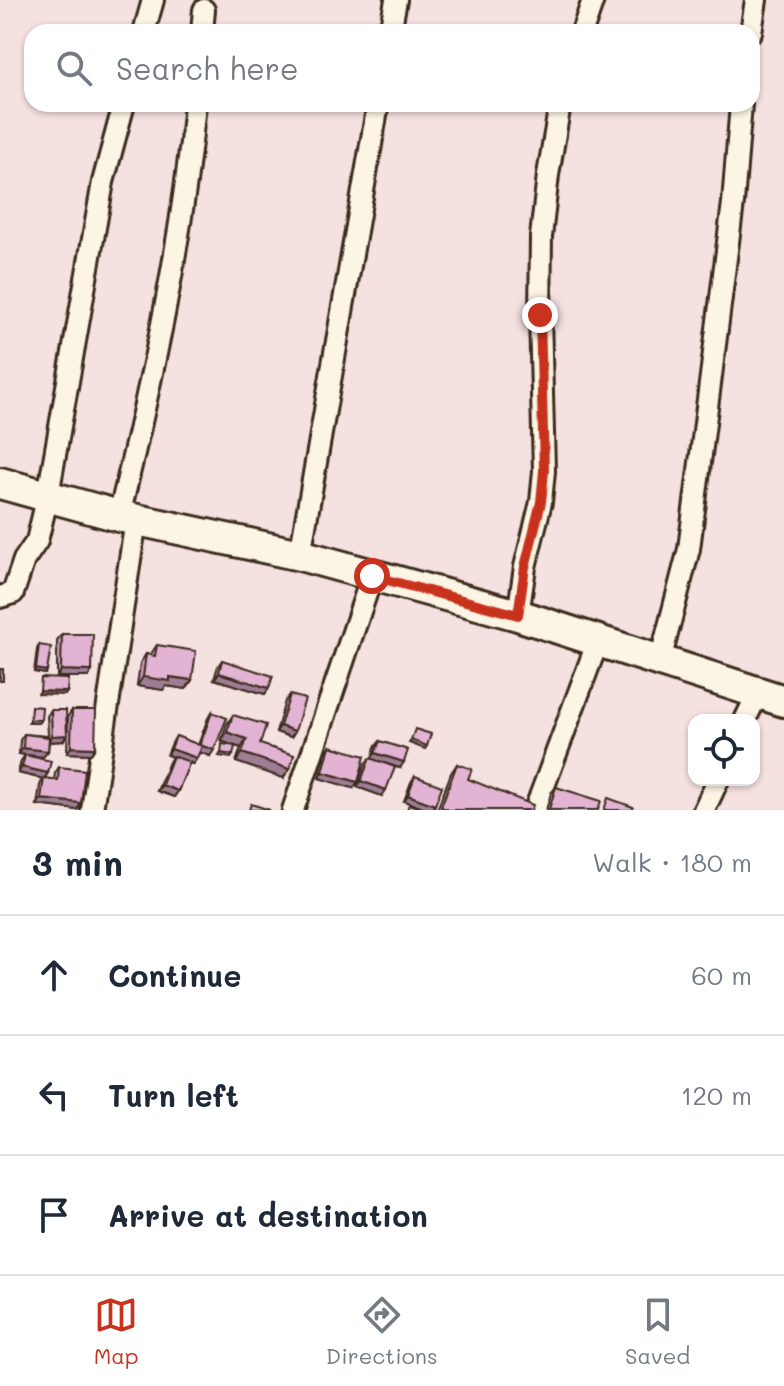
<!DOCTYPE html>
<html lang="en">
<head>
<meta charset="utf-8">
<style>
  :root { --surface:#fff; --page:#f6f6f7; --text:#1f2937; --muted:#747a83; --line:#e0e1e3; --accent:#c8321e }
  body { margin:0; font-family:Mali,sans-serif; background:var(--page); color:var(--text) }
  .controls { position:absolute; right:24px; bottom:24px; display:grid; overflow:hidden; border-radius:16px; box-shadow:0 2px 6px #0004 }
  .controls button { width:72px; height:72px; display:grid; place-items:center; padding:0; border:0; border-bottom:2px solid var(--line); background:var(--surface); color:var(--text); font:40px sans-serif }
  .stop { position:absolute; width:24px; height:24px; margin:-18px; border:6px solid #c8321e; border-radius:50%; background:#fff }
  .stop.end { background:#c8321e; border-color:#fff; box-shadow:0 2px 8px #0008 }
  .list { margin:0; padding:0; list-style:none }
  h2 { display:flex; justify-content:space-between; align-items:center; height:104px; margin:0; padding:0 32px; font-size:34px }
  h2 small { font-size:26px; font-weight:400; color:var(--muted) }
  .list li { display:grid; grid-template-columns:52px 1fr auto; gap:24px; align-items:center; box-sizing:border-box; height:120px; padding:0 32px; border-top:2px solid var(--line) }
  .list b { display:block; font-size:30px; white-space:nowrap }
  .list em { font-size:26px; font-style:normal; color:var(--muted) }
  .icon { flex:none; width:44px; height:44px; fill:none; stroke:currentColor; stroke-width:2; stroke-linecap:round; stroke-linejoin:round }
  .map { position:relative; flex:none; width:784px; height:810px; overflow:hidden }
  .search { position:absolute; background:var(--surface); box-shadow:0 2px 6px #0004; left:24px; right:24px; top:24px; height:88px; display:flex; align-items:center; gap:20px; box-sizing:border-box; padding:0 28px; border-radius:24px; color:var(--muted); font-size:30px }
  .sheet { height:464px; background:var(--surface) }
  nav { display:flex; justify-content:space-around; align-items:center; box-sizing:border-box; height:112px; border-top:2px solid var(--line); background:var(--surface); font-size:22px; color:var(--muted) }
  nav a { display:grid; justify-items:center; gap:4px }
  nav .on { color:var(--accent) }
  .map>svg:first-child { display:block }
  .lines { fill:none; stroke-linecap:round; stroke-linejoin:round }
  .street-casing { stroke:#3b2a1e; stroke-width:26 }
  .secondary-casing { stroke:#3b2a1e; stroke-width:36 }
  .street { stroke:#fcf5e5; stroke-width:20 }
  .secondary { stroke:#fcf5e5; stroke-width:30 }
  .wall { fill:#c39ab5; stroke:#3b2a1e; stroke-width:2 }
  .shaded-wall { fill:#9f7d94; stroke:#3b2a1e; stroke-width:2 }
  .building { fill:#e3b3d3; stroke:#3b2a1e; stroke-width:2 }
  .route { stroke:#c8321e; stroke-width:10 }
</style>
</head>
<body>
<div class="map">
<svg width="784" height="810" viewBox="0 0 784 810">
  <rect width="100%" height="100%" fill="#f4e1e0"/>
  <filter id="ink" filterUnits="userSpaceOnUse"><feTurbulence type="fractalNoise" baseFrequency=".0125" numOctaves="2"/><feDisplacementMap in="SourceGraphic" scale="16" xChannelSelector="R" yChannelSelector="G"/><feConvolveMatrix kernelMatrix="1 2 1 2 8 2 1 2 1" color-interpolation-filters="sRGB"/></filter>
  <g filter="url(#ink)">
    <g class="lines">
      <defs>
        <g id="street">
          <polyline points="144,32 153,0"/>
          <polyline points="202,32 204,10"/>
          <polyline points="390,32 396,0"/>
          <polyline points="582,32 593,0"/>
          <polyline points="751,32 756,0"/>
          <path d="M 119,516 C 152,380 182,244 195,104"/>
          <polyline points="300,555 378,104"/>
          <polyline points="0,597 13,593 24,560 37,541 48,495 103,182 124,104"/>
          <polyline points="518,615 525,567 541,502 544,471 540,315 541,237 548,175 560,104"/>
          <polyline points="660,661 689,549 733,203 741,104"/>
          <polyline points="745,720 758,693"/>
          <polyline points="92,810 136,520"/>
          <polyline points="293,810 372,576"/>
          <polyline points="535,810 598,641"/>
          <polyline points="704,810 718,780"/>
        </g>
        <polyline id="secondary" points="0,483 119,516 300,555 518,615 784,701"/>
      </defs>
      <use href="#street" class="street-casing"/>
      <use href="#secondary" class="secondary-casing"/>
      <use href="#street" class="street"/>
      <use href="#secondary" class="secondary"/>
    </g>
    <g class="wall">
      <polygon points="62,634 88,677 57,677 57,640"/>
      <polygon points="39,645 45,674 34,672 37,649"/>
      <polygon points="157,645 192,680 186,689 166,686 163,690 137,686 140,663 146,654 150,655"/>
      <polygon points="222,660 269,688 265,694 214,679 218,666"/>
      <polygon points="290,695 295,731 291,737 276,732 285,701"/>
      <polygon points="51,710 67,735 63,741 49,742 48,751 43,757 26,755 48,773 44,779 54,780 55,773 59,767 81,803 77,810 37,805 40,785 43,779 18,773 21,761 25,755 19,754 20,740 24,734 48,736 47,716"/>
      <polygon points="72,710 95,748 91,754 67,753 68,716"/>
      <polygon points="212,712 210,756 200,752 193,764 189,763 178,791 174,797 157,791 169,762 172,757 167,755 172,743 176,736 198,745 208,718"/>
      <polygon points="233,715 260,744 283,778 236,762 241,748 221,741 227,724"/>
      <polygon points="380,741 400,768 395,767 382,796 357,787 365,764 370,758 372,758 375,747"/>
      <polygon points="330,746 353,788 319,778 326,752"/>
      <polygon points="457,764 468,779 531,810 437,810 451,773"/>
      <polygon points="415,776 435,805 431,810 404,801 411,782"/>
      <polygon points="556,787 598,810 546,810 551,793"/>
    </g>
    <g class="shaded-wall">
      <polygon points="36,669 47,671 45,674 34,672"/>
      <polygon points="61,670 92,671 88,677 57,677"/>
      <polygon points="219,673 269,688 265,694 214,679"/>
      <polygon points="143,677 170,677 192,680 186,689 166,686 163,690 137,686"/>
      <polygon points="40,691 67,692 65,695 38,694"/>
      <polygon points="30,720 41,720 39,723 28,723"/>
      <polygon points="280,726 295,731 291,737 276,732"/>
      <polygon points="227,732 247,739 241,748 221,741"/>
      <polygon points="67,735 63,741 48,742 52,736"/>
      <polygon points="411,740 427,746 425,749 409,743"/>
      <polygon points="200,745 214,750 210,756 196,751"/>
      <polygon points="71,747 95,748 91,754 67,753"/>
      <polygon points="23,748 48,751 43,757 19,754"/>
      <polygon points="171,749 197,758 193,764 167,755"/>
      <polygon points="221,753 233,755 231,758 219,756"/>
      <polygon points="242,753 290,769 283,778 236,762"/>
      <polygon points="375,753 404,762 400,768 371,759"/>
      <polygon points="22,767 48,773 44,779 18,773"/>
      <polygon points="323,772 358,782 353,788 319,778"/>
      <polygon points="361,781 386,790 382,796 357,787"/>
      <polygon points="162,785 178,791 174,797 157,791"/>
      <polygon points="408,795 435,805 431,810 428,810 404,801"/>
      <polygon points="41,799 81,803 77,810 37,805"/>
    </g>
    <g class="building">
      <polygon points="62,634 93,634 92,671 61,670"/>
      <polygon points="39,645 51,647 47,671 36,669"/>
      <polygon points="157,645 196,651 192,680 170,677 170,681 143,677 146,654 155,656"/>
      <polygon points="222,660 273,676 269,688 219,673"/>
      <rect x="0" y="669" width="3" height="12"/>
      <polygon points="41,678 68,679 67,692 40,691"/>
      <polygon points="290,695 305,699 295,731 280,726"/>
      <polygon points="31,706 42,707 41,720 30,720"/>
      <polygon points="51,710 66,710 67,735 52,736"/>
      <polygon points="72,710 96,710 95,748 71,747"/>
      <polygon points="212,712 227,718 214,750 200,745"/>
      <polygon points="233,715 266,725 260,744 294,755 290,769 242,753 247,739 227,732"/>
      <polygon points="415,729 431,734 427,746 411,740"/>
      <polygon points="24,734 49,737 48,751 23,748"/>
      <polygon points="176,736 202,746 197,758 171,749"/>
      <polygon points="380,741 408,750 404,762 375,753"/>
      <polygon points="222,744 235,746 233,755 221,753"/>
      <polygon points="330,746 365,756 358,782 323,772"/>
      <polygon points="25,755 51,761 48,773 22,767"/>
      <polygon points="173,756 190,762 178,791 162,785"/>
      <polygon points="370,758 395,767 386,790 361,781"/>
      <polygon points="457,764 472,769 468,779 533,805 531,810 449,810 441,807"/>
      <polygon points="59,767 85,770 81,803 41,799 44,778 58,780"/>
      <polygon points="415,776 442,786 435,805 408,795"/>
      <polygon points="556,787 601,801 598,810 554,810 549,809"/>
      <polygon points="608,798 633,807 633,810 604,810"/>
      <polygon points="251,804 270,810 249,810"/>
      <polygon points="409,804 426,810 407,810"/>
    </g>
  </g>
  <g class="lines" filter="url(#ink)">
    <polyline class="route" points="372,576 518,615 525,567 541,502 544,471 540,315"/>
  </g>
</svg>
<div class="controls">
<button><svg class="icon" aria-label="locate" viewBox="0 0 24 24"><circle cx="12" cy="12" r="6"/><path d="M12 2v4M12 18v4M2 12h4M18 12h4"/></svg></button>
</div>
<div class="stop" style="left:372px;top:576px"></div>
<div class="stop end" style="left:540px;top:315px"></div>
<div class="search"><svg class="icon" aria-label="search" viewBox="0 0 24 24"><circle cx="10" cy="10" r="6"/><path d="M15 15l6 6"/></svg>Search here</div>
</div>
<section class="sheet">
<h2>3 min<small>Walk · 180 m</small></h2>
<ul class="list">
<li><svg class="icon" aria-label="ahead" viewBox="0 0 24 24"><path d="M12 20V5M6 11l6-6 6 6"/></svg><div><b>Continue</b></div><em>60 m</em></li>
<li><svg class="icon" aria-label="left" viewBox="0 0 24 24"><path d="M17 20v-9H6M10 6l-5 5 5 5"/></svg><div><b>Turn left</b></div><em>120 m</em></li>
<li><svg class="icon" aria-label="arrive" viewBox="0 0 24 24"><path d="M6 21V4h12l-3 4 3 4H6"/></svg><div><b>Arrive at destination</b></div></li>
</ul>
</section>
<nav>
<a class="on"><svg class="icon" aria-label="map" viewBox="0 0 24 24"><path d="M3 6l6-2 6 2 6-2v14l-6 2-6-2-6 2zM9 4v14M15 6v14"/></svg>Map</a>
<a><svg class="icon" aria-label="directions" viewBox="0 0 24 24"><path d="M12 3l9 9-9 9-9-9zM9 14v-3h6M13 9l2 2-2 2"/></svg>Directions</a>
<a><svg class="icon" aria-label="saved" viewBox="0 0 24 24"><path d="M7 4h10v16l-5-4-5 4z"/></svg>Saved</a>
</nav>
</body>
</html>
